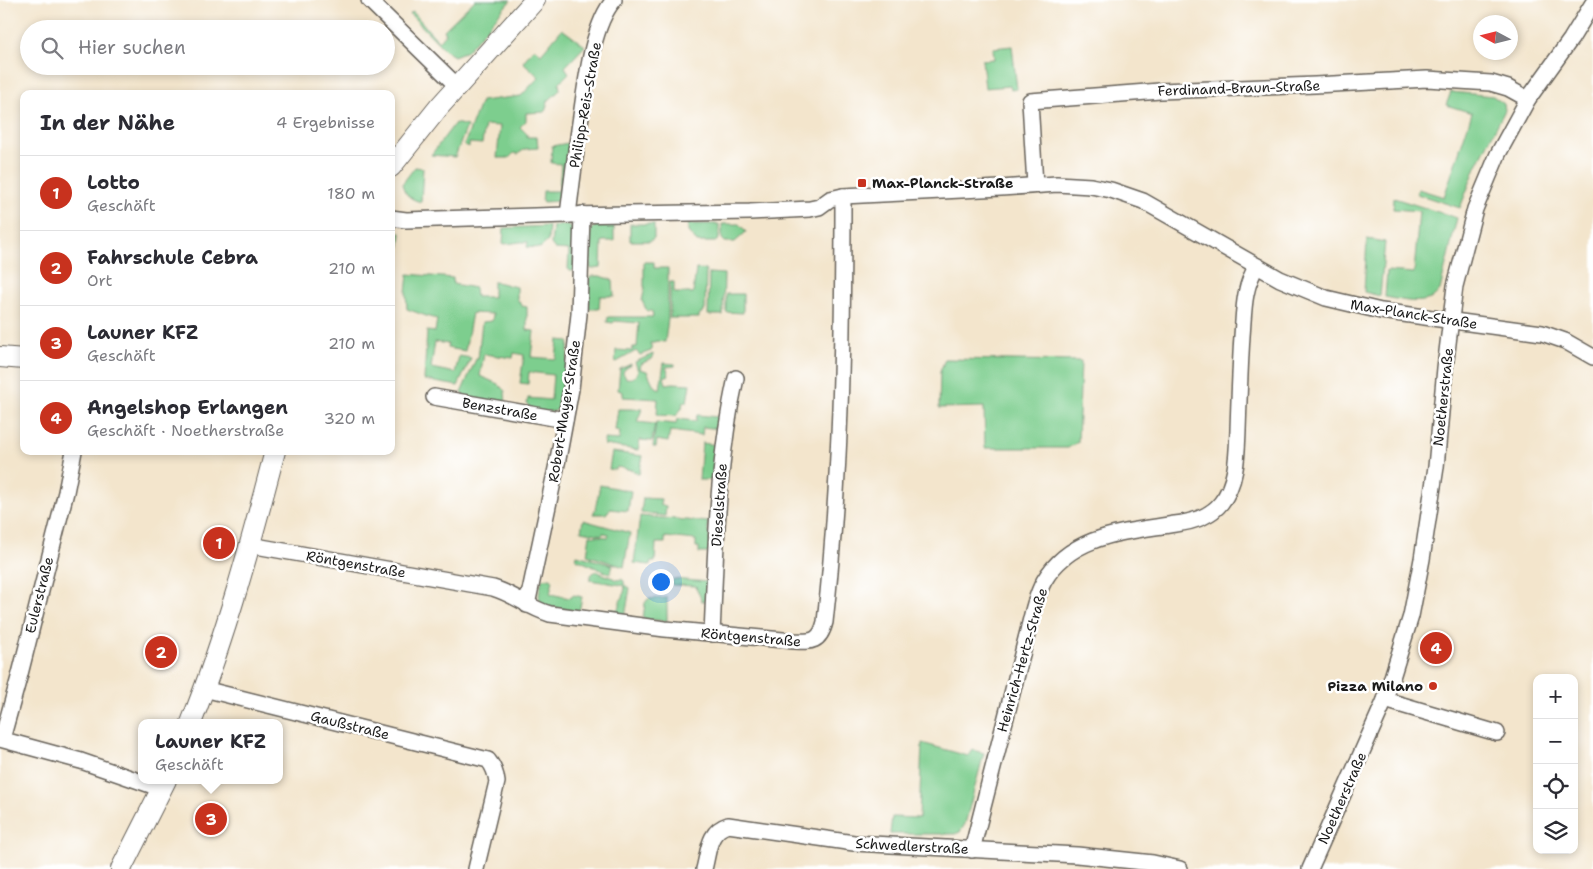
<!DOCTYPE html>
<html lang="de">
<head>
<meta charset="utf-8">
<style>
  :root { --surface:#fff; --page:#f7f7f7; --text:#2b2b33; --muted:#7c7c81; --line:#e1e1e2; --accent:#c8321e }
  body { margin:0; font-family:"Shantell Sans",sans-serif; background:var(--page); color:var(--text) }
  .controls { position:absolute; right:15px; bottom:15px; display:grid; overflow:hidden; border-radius:10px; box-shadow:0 2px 8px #0003 }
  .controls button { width:45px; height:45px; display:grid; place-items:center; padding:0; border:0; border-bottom:1px solid var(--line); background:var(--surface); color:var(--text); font:25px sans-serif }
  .compass { position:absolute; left:1473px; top:15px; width:45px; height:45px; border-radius:50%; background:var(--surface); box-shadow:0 2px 8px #0003; rotate:277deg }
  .you { position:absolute; left:660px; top:581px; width:18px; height:18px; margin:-12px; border:4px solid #fff; border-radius:50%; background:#1a73e8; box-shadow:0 0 0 8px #1a73e833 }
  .badge { display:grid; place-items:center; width:32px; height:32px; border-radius:50%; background:var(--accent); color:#fff; font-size:16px; font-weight:700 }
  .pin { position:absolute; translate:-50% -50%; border:2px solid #fff; box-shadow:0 1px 5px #0006 }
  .popup { position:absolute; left:138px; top:719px; width:145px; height:65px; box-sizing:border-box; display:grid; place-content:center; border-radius:10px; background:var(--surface); filter:drop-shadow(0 1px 4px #0005); font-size:16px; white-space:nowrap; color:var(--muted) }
  .popup b { font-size:19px; color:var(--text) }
  .popup::after { content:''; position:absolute; left:50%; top:100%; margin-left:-10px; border:10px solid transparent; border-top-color:var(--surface) }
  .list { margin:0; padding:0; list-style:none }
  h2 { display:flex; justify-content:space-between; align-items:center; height:65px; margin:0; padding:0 20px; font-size:21px }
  h2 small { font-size:16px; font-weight:400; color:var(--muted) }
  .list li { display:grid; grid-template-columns:32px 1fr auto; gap:15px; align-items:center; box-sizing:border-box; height:75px; padding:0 20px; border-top:1px solid var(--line) }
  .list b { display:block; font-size:19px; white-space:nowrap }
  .list p { margin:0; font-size:16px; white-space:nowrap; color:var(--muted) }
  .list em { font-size:16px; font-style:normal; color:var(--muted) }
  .icon { flex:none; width:28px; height:28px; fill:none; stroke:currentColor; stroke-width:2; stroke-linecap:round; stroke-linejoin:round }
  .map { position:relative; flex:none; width:1593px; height:869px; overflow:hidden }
  .search { position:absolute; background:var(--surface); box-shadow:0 2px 8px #0003; left:20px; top:20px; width:375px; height:55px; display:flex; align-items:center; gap:12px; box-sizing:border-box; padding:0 18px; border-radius:28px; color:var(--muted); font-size:19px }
  .panel { position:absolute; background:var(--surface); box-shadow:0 2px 8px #0003; left:20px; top:90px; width:375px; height:365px; border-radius:10px }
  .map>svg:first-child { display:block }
  .green { fill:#7dce8e; stroke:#4c7555 }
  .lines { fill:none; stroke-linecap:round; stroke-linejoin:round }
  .street-casing { stroke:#67625a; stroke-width:18 }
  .secondary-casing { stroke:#67625a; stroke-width:22 }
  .street { stroke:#fff; stroke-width:15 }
  .secondary { stroke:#fff; stroke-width:20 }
  .poi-dot { fill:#c8321e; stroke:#fff; stroke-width:2 }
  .labels { text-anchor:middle; stroke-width:5; stroke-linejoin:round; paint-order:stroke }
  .street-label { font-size:14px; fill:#1c1c1c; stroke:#fff }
  .poi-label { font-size:14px; font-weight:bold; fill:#1c1c1c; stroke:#fff; text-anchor:start }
</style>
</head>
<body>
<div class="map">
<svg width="1593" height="869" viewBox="0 0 1593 869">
  <rect width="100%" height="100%" fill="#fff"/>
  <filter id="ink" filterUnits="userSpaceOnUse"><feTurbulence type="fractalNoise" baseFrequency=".02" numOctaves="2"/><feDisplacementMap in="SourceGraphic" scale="10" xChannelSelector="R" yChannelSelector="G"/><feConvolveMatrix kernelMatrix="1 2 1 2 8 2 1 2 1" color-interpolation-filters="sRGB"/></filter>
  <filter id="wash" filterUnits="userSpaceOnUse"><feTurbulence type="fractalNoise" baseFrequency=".0096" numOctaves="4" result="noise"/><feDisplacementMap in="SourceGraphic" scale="20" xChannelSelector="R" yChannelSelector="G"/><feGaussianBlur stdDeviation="1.12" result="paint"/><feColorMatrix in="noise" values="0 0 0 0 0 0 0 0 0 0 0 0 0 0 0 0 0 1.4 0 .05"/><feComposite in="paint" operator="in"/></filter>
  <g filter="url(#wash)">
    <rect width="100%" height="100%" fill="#f3e5cc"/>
    <g class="green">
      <polygon points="475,0 511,0 467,51 454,56 446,51 410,14 413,12 438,41 446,34 444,30"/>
      <polygon points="562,29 585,46 565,67 569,73 559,83 560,90 548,101 545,112 526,113 526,121 520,127 527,134 527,137 537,137 538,148 525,149 518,154 514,153 509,158 497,158 500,126 485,125 482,144 469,143 469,147 464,145 481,101 521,96 539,77 523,62 534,48 541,54"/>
      <polygon points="1012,46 1017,89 1011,90 1010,86 985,88 982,60 994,59 993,48"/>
      <polygon points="1451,92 1493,96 1504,104 1505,110 1476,167 1460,208 1417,194 1418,189 1444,197 1472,113 1446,105"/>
      <polygon points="455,123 467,126 455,157 431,155"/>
      <polygon points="568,143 562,201 542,202 543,191 559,191 561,164 551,163 552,146"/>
      <path d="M 415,167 L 423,168 L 421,202 C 410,199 405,195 402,184 Z"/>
      <path d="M 1394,198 L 1457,218 L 1440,290 C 1436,294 1433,299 1427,300 C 1414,304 1398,299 1385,297 L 1387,271 L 1414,273 L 1419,211 L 1393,209 Z"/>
      <polygon points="599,224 614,224 614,241 602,241 601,268 592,269 590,268 591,231 593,228"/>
      <polygon points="630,224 654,224 654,238 650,241 630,241"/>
      <polygon points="688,224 719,224 719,239 715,242 697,242 688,232"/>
      <polygon points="722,224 739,224 746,231 745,233 735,242 725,242 722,239"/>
      <polygon points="568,225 574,229 574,271 570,271 568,269 569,250 555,249 551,244 553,226"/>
      <path d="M 549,226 L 548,241 L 540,248 L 527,247 L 528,242 C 518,241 513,244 503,244 L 504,228 Z"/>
      <polygon points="391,233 401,233 397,273 391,272"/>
      <polygon points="1367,239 1385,242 1380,296 1364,292"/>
      <polygon points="644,262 654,262 654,268 668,268 668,318 665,342 656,341 656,343 650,343 652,348 651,351 640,355 636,351 615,363 616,350 632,351 633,347 637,347 639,323 615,321 613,323 607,322 608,317 653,317 652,311 647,311 642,301 645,287 644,287"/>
      <polygon points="696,269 706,270 705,310 699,315 699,318 670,318 670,282 674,282 674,293 693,293"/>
      <polygon points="709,273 724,274 723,315 708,315"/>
      <path d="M 408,274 L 453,278 L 453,284 L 475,288 L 476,297 L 493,297 L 493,282 C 502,282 508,286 517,287 L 517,299 L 522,306 L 527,307 L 527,330 L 534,331 L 531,357 L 556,359 L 558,340 L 569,341 L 564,398 L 561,405 L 557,410 L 552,412 L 532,411 L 527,404 L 528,398 L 551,400 L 553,375 L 529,372 L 528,384 L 520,383 L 524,355 L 514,353 L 513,358 L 484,354 L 480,376 L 498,384 L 505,391 L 506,405 L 464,396 L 461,393 L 476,359 L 478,359 L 482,322 L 492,321 L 493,314 L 472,313 L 465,351 L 447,348 L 448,344 L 435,342 L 431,368 L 455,373 L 459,356 L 471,358 L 458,386 L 424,380 L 427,331 L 435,332 L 437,319 L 429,317 L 407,309 L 406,292 Z"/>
      <polygon points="592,276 600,276 613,280 614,296 600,296 599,309 589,309 589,278"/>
      <polygon points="726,294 743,294 743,313 726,312"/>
      <path d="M 653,354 L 653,358 L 641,364 L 640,369 L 647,371 L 654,386 L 660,389 L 664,363 L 675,364 L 675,366 L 666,367 L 669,375 L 664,377 L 666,384 L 673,383 L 690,384 L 687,402 L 683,402 L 682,408 L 676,416 L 657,415 L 658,399 L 623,397 L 623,392 L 618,390 L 620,369 L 631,364 L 631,365 L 624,370 L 623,373 L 626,378 C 633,379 636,377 638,371 L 635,362 Z"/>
      <polygon points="945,359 1081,361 1078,442 1068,448 985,448 984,407 939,408 940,372"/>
      <polygon points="618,409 642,409 637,422 655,424 652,441 640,440 638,450 604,445 604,439 619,440 620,431 615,430"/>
      <polygon points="697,415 718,417 721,421 720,429 703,427 702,435 670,431 668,442 657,440 656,447 653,447 656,422 676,424 677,419 696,421"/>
      <polygon points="702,443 718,445 714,480 699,480"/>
      <polygon points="612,452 643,456 639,474 632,470 617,467 615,470 609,469"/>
      <polygon points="600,485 631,491 628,511 610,509 606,514 593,514 595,510"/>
      <polygon points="643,498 661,499 660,505 666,506 665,516 641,513"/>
      <polygon points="640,516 708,522 708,532 710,532 709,553 699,553 699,547 696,547 696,540 665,537 665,543 656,543 655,562 651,562 650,565 634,563"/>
      <polygon points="583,520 630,533 624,567 587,555 590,535 608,537 609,534 603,533 602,535 581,531"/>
      <polygon points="577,555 613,565 610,574 576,559"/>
      <polygon points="595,571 618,580 621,579 624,581 624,585 630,588 625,617 611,615 612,609 617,610 620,607 620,601 623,597 625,588 622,585 589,580 591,575"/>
      <path d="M 551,578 L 553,580 L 550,594 L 570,598 L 574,595 L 582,597 L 579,612 L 546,606 C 535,600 540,590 542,579 Z"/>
      <path d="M 673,579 L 708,582 L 707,601 L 701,601 C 701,595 696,591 696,586 L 672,585 Z"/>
      <polygon points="667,598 667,621 643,619 645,603 648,599"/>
      <polygon points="922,743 968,756 972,750 984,753 965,824 960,832 955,834 890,834 892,817 919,818"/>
    </g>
  </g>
  <g filter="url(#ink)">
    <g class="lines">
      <defs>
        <g id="street">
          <polyline points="369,0 457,86"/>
          <polyline points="1035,185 1030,101 1160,91 1315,85 1427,79 1491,83 1508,88 1528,99"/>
          <path d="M 568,215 C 572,182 576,149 581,116 C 586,83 592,25 614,0"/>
          <polyline points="391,218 406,220 568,215 750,212 810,209 819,207 830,199 843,196 1001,188 1057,184 1091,186 1111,190 1143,201 1280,279 1326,298 1381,311 1542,333 1565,341 1593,357"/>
          <polyline points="434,397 565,420"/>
          <path d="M 250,545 L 493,588 C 514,594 529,608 550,614 L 665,629 L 794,641 C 812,642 820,642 825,622 C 841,478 843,339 843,196"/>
          <polyline points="527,605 558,459 571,389 579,314 582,214"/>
          <path d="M 712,634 C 716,548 717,462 736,378"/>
          <path d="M 204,689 L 488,760 C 494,767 496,773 497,782 L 476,869"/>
          <polyline points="1385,700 1497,733"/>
          <polyline points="0,739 81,761 162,789"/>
          <polyline points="2,739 20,674 66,492 74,451"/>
          <path d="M 972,850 L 1028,631 C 1032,614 1036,596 1044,581 C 1071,534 1127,532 1175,524 C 1192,522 1210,517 1221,503 C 1237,483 1237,455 1238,430 C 1239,399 1240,367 1242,336 C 1244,312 1243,287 1257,266"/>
          <path d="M 704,869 C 709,851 708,831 728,825 L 854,843 L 1077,855 L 1153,863 L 1180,869"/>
          <polyline points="1310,869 1385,700 1411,616 1422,559 1436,467 1445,368 1455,286 1475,209 1498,154 1528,99 1571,39 1593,3"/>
        </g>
        <g id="secondary">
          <polyline points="391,167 439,107 535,0"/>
          <polyline points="0,357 24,359"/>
          <path d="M 191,723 C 226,635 251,543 275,451"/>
          <polyline points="121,869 166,780"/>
        </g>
      </defs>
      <use href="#street" class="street-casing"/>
      <use href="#secondary" class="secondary-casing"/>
      <use href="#street" class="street"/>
      <use href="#secondary" class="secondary"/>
    </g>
  </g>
  <g class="poi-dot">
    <rect x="857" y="178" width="10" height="10" rx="2.5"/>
    <circle cx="1433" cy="686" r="5"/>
  </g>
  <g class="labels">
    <g class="street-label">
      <text transform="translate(1239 88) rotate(-2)" y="5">Ferdinand-Braun-Straße</text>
      <text transform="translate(585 105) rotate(-80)" y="5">Philipp-Reis-Straße</text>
      <text transform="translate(1414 314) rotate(9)" y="5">Max-Planck-Straße</text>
      <text transform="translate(1443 397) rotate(-84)" y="5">Noetherstraße</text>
      <text transform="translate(500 409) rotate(10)" y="5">Benzstraße</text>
      <text transform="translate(564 411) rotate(-81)" y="5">Robert-Mayer-Straße</text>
      <text transform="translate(719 505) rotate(-86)" y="5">Dieselstraße</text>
      <text transform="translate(356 564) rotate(10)" y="5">Röntgenstraße</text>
      <text transform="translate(39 595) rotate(-76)" y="5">Eulerstraße</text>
      <text transform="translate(751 637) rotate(5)" y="5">Röntgenstraße</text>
      <text transform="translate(1022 660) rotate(-74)" y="5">Heinrich-Hertz-Straße</text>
      <text transform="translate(350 725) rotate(14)" y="5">Gaußstraße</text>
      <text transform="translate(1342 798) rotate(-66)" y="5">Noetherstraße</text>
      <text transform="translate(912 846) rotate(3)" y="5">Schwedlerstraße</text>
    </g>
    <g class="poi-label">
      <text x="872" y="188">Max-Planck-Straße</text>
      <text x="1423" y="691" text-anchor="end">Pizza Milano</text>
    </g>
  </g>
</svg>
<div class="controls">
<button>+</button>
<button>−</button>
<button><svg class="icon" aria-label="locate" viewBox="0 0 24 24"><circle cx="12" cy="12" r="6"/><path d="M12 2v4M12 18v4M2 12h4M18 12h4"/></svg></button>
<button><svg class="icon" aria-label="layers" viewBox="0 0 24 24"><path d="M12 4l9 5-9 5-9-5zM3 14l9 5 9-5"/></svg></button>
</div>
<svg class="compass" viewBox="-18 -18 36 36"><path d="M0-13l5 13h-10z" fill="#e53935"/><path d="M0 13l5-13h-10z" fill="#7c7c81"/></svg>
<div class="you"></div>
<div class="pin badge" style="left:219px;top:543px">1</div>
<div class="pin badge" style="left:161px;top:652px">2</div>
<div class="pin badge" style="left:211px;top:819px">3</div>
<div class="popup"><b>Launer KFZ</b>Geschäft</div>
<div class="pin badge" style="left:1436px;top:648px">4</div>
<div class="search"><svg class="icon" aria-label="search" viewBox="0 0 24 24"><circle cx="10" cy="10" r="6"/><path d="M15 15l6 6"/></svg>Hier suchen</div>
<section class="panel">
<h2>In der Nähe<small>4 Ergebnisse</small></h2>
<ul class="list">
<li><span class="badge">1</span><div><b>Lotto</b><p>Geschäft</p></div><em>180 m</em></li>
<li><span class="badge">2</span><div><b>Fahrschule Cebra</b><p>Ort</p></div><em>210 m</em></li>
<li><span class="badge">3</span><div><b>Launer KFZ</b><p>Geschäft</p></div><em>210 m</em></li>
<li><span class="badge">4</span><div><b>Angelshop Erlangen</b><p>Geschäft · Noetherstraße</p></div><em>320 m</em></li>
</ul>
</section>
</div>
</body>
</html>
